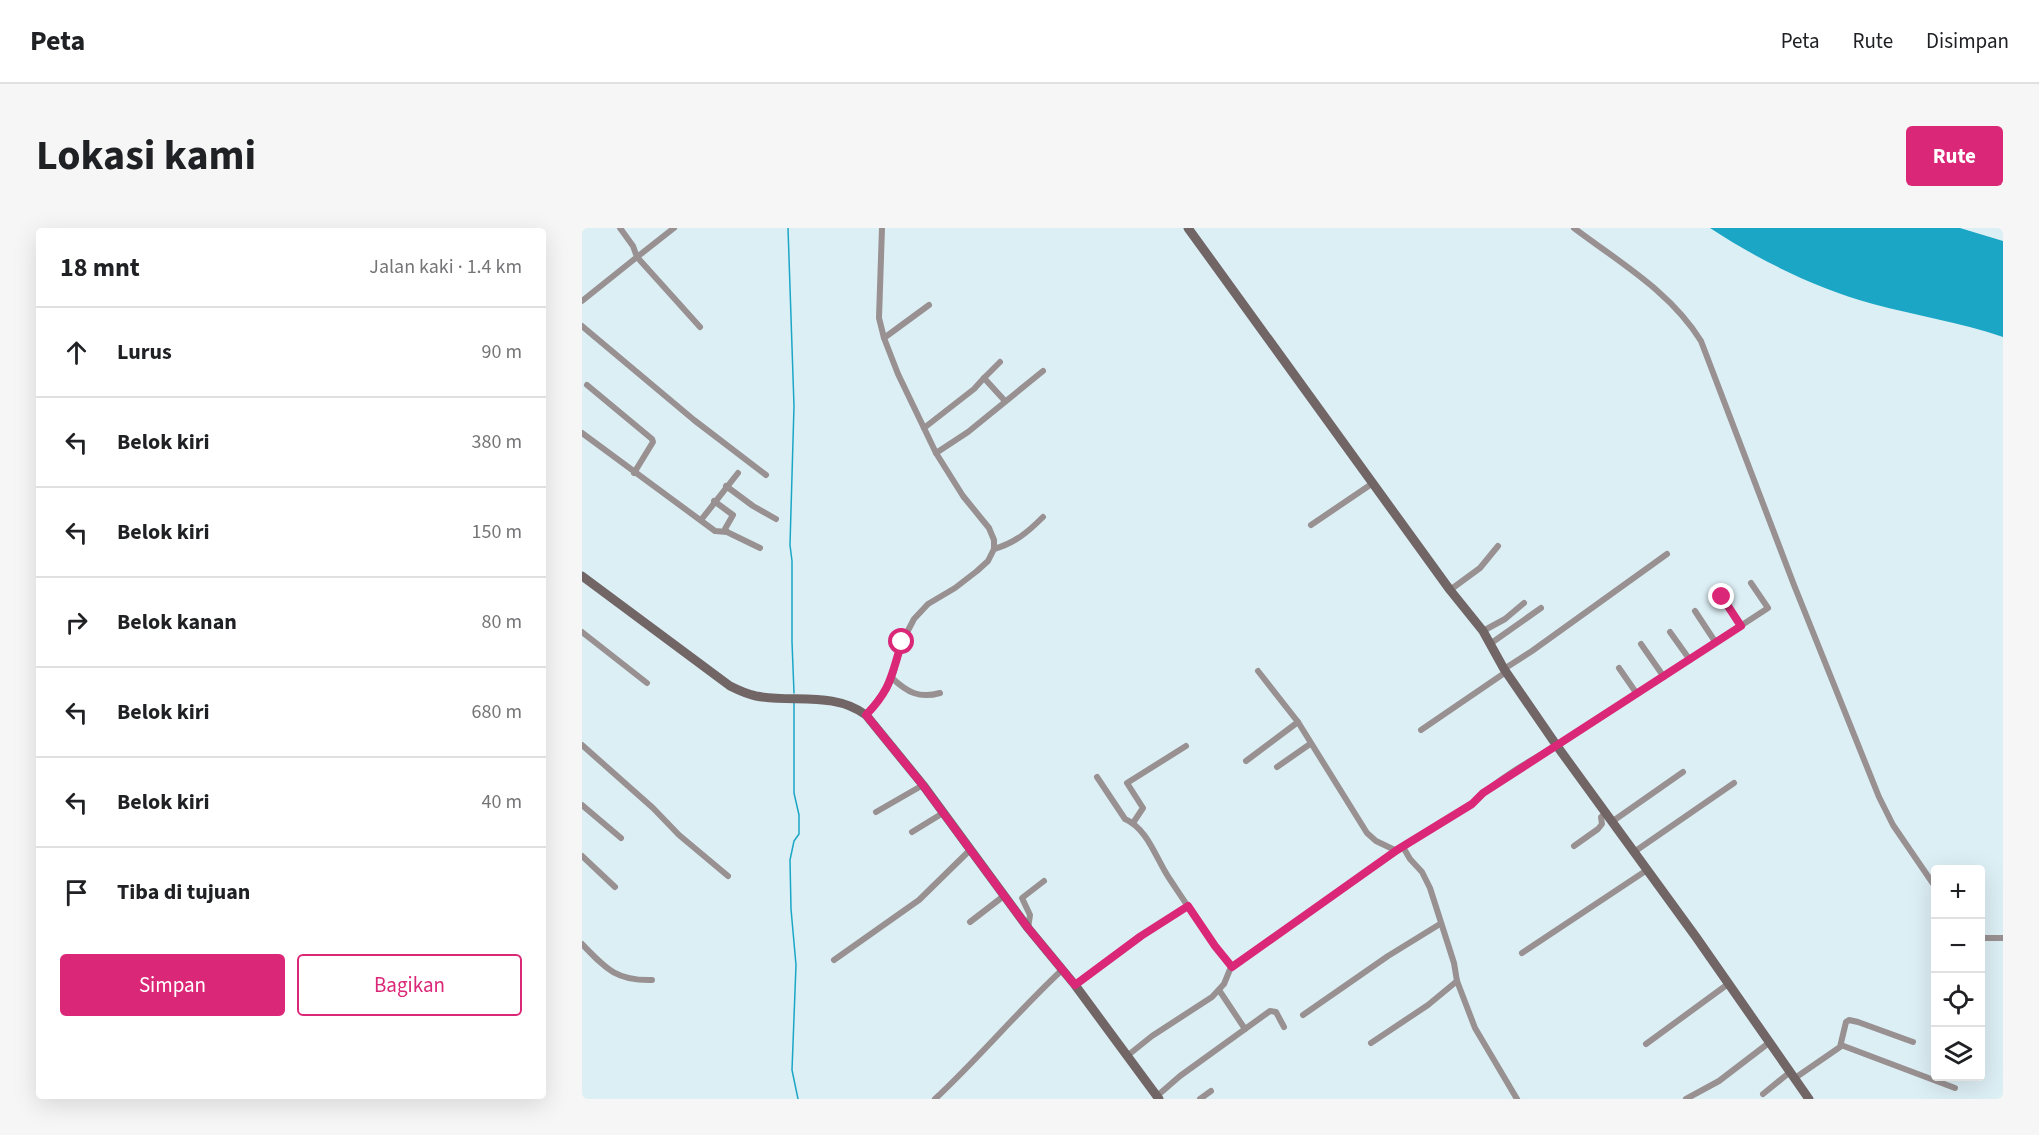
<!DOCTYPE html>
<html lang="id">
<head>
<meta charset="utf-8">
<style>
  :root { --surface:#fff; --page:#f6f6f6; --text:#202124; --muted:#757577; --line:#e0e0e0; --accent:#db2777 }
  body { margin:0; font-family:"Source Sans 3",sans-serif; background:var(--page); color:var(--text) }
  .controls { position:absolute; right:18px; bottom:18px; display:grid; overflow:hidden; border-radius:6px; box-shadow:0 6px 24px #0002 }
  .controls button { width:54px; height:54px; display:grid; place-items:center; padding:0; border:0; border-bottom:2px solid var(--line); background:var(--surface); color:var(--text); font:30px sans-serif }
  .stop { position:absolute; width:18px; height:18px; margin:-14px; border:4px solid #db2777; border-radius:50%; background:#fff }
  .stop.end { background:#db2777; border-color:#fff; box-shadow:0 2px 6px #0008 }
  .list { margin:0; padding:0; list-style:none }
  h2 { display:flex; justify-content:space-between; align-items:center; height:78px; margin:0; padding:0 24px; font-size:26px }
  h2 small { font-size:20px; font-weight:400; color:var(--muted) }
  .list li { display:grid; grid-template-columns:39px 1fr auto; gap:18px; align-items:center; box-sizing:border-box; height:90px; padding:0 24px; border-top:2px solid var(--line) }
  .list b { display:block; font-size:22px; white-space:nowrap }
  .list em { font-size:20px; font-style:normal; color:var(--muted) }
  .actions { display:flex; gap:12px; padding:18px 24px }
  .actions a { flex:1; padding:14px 0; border:2px solid var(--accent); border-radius:6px; text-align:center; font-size:21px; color:var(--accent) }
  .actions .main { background:var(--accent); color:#fff }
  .icon { flex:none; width:33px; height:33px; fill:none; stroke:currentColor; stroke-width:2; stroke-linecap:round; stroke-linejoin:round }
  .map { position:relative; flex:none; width:1421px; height:871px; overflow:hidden; border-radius:6px }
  header { display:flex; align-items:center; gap:36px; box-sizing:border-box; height:84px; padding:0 30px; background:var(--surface); border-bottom:2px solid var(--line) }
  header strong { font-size:28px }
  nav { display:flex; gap:33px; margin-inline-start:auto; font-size:21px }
  .intro { display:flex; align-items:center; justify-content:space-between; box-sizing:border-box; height:144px; padding:0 36px }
  h1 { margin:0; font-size:42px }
  .button { padding:15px 27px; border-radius:6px; background:var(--accent); color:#fff; font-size:21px; font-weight:700 }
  main { display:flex; gap:36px; padding:0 36px }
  aside { flex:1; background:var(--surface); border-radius:6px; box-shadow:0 6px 24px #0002 }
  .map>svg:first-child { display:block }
  .water { fill:#1ba6c6 }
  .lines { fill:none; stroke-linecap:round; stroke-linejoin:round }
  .stream { stroke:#1ba6c6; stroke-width:1.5 }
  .street { stroke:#989091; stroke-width:6 }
  .secondary { stroke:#716566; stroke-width:9 }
  .route { stroke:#db2777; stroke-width:8 }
</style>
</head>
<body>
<header>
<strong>Peta</strong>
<nav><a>Peta</a><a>Rute</a><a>Disimpan</a></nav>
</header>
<div class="intro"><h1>Lokasi kami</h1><a class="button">Rute</a></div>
<main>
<aside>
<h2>18 mnt<small>Jalan kaki · 1.4 km</small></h2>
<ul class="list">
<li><svg class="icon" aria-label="ahead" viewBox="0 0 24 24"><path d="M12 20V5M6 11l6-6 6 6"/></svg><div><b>Lurus</b></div><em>90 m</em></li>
<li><svg class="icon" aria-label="left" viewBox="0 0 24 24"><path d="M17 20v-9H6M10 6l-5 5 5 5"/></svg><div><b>Belok kiri</b></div><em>380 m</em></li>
<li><svg class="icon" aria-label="left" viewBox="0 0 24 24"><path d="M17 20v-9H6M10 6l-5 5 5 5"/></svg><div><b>Belok kiri</b></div><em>150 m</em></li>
<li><svg class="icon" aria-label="right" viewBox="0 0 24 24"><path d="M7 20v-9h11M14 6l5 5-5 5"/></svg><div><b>Belok kanan</b></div><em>80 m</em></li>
<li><svg class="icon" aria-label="left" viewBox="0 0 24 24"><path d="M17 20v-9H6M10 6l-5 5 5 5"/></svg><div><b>Belok kiri</b></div><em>680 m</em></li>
<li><svg class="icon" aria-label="left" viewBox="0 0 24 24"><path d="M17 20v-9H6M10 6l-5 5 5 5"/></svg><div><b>Belok kiri</b></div><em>40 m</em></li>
<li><svg class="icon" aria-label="arrive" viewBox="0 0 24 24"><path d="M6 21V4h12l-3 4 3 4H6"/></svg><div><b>Tiba di tujuan</b></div></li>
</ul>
<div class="actions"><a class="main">Simpan</a><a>Bagikan</a></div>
</aside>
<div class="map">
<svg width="1421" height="871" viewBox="0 0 1421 871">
  <rect width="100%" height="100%" fill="#dceff5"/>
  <path class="water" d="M 1128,0 L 1378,0 L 1421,13 L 1421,109 C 1378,94 1335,88 1291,76 C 1234,60 1178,33 1128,0 Z"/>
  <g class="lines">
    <g class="stream">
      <polyline points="206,0 212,178 208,317 210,333 210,414 212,465"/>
      <polyline points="212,473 212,565 217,587 217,606 212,613 208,632 209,681 214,737 210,842 216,871"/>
    </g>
    <g class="street">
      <polyline points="92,0 55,29 118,99"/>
      <path d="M 992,0 C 1037,34 1089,64 1119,113 L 1212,357 L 1297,569 L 1311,597 L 1354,660"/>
      <polyline points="0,73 55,29 51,18 38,0"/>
      <polyline points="0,98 112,192 184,247"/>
      <polyline points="302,110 347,77"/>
      <polyline points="418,134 402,150 423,173"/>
      <polyline points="5,157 70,211 71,214 52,245"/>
      <polyline points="342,200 392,161 402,150"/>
      <polyline points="0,205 133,303 145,304"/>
      <polyline points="354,225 386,204 461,143"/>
      <polyline points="144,258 171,278 194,291"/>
      <polyline points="132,273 151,287 143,301 145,304 178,320"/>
      <polyline points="119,292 156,245"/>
      <polyline points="729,297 791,255"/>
      <path d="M 412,321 C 433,315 446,304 461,289"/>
      <polyline points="868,362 898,340 916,318"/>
      <polyline points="1140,369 1159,398"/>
      <polyline points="1113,383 1134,415"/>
      <polyline points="901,403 923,391 942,375"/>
      <polyline points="0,404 65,455"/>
      <polyline points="1088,404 1108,432"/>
      <polyline points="908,416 959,380"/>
      <polyline points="1059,416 1082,449"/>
      <polyline points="1037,440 1055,466"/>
      <polyline points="922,441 950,423 1085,326"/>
      <polyline points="676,443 716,494 785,605 794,613 815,623"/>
      <path d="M 310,450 C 325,464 337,471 358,465"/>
      <polyline points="284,487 305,461 310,450 320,414 332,391 346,376 373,360 395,343 406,333 412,321 412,312 407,300 381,268 354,225 316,146 302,110 297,90 300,0"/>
      <polyline points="839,502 924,444"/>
      <polyline points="0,517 71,580 97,607 146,648"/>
      <polyline points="664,533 716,494"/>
      <polyline points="695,539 728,516"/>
      <path d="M 515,549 L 543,591 C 566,601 574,631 587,650 C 607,680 627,711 649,739"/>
      <polyline points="0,577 39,610"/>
      <polyline points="294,584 341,557"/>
      <polyline points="1031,593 1101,544"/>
      <polyline points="551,595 561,580 545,555 604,518"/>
      <polyline points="330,604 361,585"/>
      <polyline points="992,618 1016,601 1020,596 1019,589 1024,585"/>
      <polyline points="821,619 828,631 840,644 848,660 872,735 875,753 893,800 935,871"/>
      <polyline points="1052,624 1152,555"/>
      <polyline points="0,628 33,659"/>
      <polyline points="388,694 423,667"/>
      <polyline points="446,700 448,687 440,670 462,653"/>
      <polyline points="1398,710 1421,710"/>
      <path d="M 0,716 C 23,740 34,753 70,752"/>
      <polyline points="940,725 1065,642"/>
      <polyline points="252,732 337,672 388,622"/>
      <polyline points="493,757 559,708 607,678"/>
      <polyline points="637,762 663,801"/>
      <polyline points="721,787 806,728 858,696"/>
      <polyline points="789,815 846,777 875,753"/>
      <polyline points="1064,816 1146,756"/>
      <polyline points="1259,817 1373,860"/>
      <path d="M 545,828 L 570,808 L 630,769 L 642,756 L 649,739 L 815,623 L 890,576 C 914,552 945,534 975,518 L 1186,380 L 1169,355"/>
      <polyline points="1213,850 1258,819 1264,794 1267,792 1276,794 1331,814"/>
      <polyline points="1181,866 1208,844"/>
      <polyline points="575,868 598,848 688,783 694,784 702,799"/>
      <path d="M 353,871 C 397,830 436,783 480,742"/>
      <polyline points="618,871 629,863"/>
      <polyline points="1104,871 1137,853 1188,814"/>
    </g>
    <g class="secondary">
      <polyline points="606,0 868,362 901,403 922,441 975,518 1114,709 1227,871"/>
      <path d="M 0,348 L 148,458 C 156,462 165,466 174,468 C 211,475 252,463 284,487 L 341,557 L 446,700 L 493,757 L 577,871"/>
    </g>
  </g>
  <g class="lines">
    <path class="route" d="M 320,414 C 309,447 310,460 284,487 L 340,556 L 446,700 L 493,757 L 559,708 L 606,678 L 633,718 L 650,739 L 815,622 L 890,576 L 901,565 L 1159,398 L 1140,369"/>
  </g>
</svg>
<div class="controls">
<button>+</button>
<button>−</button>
<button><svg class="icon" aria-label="locate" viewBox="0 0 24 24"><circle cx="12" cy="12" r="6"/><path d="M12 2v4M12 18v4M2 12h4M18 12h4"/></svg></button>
<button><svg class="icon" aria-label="layers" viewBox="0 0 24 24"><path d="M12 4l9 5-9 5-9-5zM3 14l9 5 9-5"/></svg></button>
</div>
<div class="stop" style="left:320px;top:414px"></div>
<div class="stop end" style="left:1140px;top:369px"></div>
</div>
</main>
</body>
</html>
